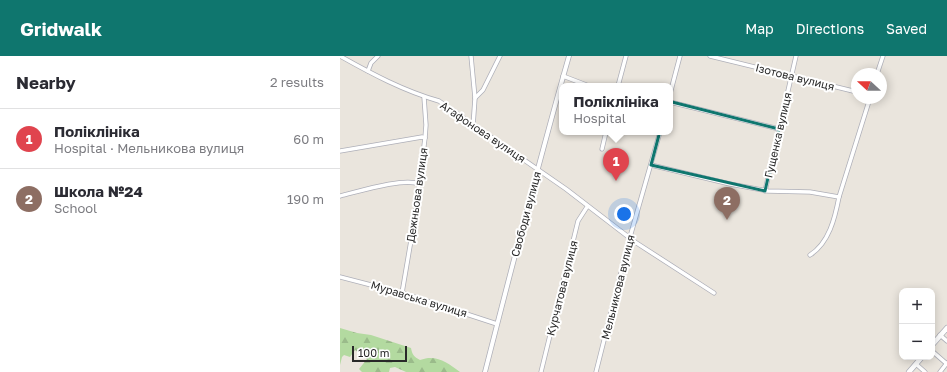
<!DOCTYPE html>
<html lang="en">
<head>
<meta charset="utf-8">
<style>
  :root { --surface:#fff; --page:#f2f2f3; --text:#2b2b33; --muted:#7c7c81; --line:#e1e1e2; --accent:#0f766e }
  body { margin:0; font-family:"Golos Text",sans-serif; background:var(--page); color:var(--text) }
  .controls { position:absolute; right:12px; bottom:12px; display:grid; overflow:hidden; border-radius:8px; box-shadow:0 2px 10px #0003 }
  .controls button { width:36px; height:36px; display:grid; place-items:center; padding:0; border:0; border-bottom:1px solid var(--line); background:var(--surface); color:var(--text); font:20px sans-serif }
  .compass { position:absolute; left:511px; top:12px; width:36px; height:36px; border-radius:50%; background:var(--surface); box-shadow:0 2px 10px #0003; rotate:291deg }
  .scale { position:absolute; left:12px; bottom:10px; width:55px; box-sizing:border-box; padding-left:4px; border:2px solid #292929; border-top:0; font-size:11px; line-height:14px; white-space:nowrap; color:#292929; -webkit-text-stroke:3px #fff; paint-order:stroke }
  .you { position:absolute; left:284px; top:158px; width:14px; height:14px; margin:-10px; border:3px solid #fff; border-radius:50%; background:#1a73e8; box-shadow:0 0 0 6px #1a73e833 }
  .badge { display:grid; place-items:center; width:26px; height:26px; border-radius:50%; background:var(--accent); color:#fff; font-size:13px; font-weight:700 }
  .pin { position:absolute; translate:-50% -33px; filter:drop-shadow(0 1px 2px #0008) }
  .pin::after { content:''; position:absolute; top:21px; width:14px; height:12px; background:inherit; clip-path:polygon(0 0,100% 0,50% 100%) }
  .popup { position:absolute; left:219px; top:27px; width:114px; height:52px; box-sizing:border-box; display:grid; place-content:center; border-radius:8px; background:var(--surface); filter:drop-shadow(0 1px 3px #0005); font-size:13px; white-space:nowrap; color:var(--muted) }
  .popup b { font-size:15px; color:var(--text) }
  .popup::after { content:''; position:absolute; left:50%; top:100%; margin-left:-8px; border:8px solid transparent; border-top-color:var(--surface) }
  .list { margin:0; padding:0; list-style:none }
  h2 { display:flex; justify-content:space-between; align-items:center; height:52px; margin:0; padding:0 16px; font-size:17px }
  h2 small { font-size:13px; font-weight:400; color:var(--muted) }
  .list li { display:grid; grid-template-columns:26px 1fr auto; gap:12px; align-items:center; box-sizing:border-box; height:60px; padding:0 16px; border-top:1px solid var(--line) }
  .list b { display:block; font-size:15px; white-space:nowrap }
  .list p { margin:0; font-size:13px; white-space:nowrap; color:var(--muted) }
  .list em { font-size:13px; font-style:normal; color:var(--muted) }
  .map { position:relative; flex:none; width:607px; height:316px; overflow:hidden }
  header { display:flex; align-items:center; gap:24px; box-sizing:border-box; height:56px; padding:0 20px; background:var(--accent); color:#fff }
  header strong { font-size:19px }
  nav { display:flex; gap:22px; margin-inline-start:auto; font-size:14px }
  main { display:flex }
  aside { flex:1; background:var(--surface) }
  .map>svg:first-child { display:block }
  .forest { fill:url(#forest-firs) }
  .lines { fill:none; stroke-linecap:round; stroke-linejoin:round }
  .minor-casing { stroke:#aeafb8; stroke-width:5 }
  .tertiary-casing { stroke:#aeafb8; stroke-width:5.5 }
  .secondary-casing { stroke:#aeafb8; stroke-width:6 }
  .minor { stroke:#fff; stroke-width:3.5 }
  .tertiary { stroke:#fff; stroke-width:4 }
  .secondary { stroke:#fff; stroke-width:4.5 }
  .marked { fill:none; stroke:#0f766e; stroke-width:3; stroke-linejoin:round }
  .labels { text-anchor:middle; stroke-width:4; stroke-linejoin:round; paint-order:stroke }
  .street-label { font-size:11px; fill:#292929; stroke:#fff }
</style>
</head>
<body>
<header>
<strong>Gridwalk</strong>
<nav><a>Map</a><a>Directions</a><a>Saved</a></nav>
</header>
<main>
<aside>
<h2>Nearby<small>2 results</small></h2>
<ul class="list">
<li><span class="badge" style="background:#e0444e">1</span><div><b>Поліклініка</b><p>Hospital · Мельникова вулиця</p></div><em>60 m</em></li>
<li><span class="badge" style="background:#8d6e63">2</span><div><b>Школа №24</b><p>School</p></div><em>190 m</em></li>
</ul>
</aside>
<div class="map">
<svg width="607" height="316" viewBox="0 0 607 316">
  <defs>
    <pattern id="forest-firs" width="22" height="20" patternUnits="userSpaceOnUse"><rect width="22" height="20" fill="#b3daa0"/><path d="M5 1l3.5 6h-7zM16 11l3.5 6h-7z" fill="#9abb8a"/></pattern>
  </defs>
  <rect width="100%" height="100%" fill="#eae5dd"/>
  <path class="forest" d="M 0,272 L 17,277 L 31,279 L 71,292 C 72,298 74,301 80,304 C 96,298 107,306 120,316 L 66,316 L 55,311 L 50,312 L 49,316 L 22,316 L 19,313 L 27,303 L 15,294 L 10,301 L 4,299 L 2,301 L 0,309 Z"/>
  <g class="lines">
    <defs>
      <g id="minor">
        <path d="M 0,0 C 32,18 64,35 99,45 L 226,133 L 295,186 L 374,237"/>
        <polyline points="131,0 135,42 133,70"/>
        <polyline points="370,0 517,36"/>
        <polyline points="28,15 31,7 38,0"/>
        <polyline points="537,18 543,0"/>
        <polyline points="223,20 249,30"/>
        <polyline points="278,30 286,0"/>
        <polyline points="330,38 340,0"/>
        <polyline points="135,42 143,34 160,0"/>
        <polyline points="330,46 439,73"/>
        <polyline points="262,93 266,76"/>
        <polyline points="0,95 82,81 85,82"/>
        <polyline points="311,109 390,128 428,135 470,136 499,141"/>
        <polyline points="425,135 456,0"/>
        <path d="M 0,140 C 17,136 64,121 79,128"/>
        <path d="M 470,199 C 489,187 495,162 499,141 L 530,42"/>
        <polyline points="0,221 62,237 157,268"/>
        <polyline points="62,237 75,161 85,82 86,69 84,41"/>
        <polyline points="600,279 607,285"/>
        <polyline points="592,295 607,308"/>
        <polyline points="576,308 585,316"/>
        <polyline points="201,316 238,165 247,151"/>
        <polyline points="256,316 290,181 320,76"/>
        <polyline points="600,316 607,307"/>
      </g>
      <path id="tertiary" d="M 145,316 C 172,210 199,105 229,0"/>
      <g id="secondary">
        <polyline points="592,289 607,272"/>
        <polyline points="569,316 582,301"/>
      </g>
    </defs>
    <use href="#minor" class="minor-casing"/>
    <use href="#tertiary" class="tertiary-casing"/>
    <use href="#secondary" class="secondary-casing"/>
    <use href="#minor" class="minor"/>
    <use href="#tertiary" class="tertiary"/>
    <use href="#secondary" class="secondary"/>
  </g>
  <path class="marked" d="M 328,45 L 439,73 L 425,135 L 311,109 Z"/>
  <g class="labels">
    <g class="street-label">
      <text transform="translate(455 21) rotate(14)" y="4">Ізотова вулиця</text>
      <text transform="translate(143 76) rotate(34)" y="4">Агафонова вулиця</text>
      <text transform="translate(438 79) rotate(-77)" y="4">Гущенка вулиця</text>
      <text transform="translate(77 139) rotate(-82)" y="4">Дежньова вулиця</text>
      <text transform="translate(186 158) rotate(-75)" y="4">Свободи вулиця</text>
      <text transform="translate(278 231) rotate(-76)" y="4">Мельникова вулиця</text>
      <text transform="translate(222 232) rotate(-76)" y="4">Курчатова вулиця</text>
      <text transform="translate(79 243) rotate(17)" y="4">Муравська вулиця</text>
    </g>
  </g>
</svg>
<div class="controls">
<button>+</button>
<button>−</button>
</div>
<svg class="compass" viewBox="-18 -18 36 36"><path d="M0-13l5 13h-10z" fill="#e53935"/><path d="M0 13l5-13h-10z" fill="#7c7c81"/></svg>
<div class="scale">100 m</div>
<div class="you"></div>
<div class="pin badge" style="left:276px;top:125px;background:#e0444e">1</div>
<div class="popup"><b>Поліклініка</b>Hospital</div>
<div class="pin badge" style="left:387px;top:164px;background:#8d6e63">2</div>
</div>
</main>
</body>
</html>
